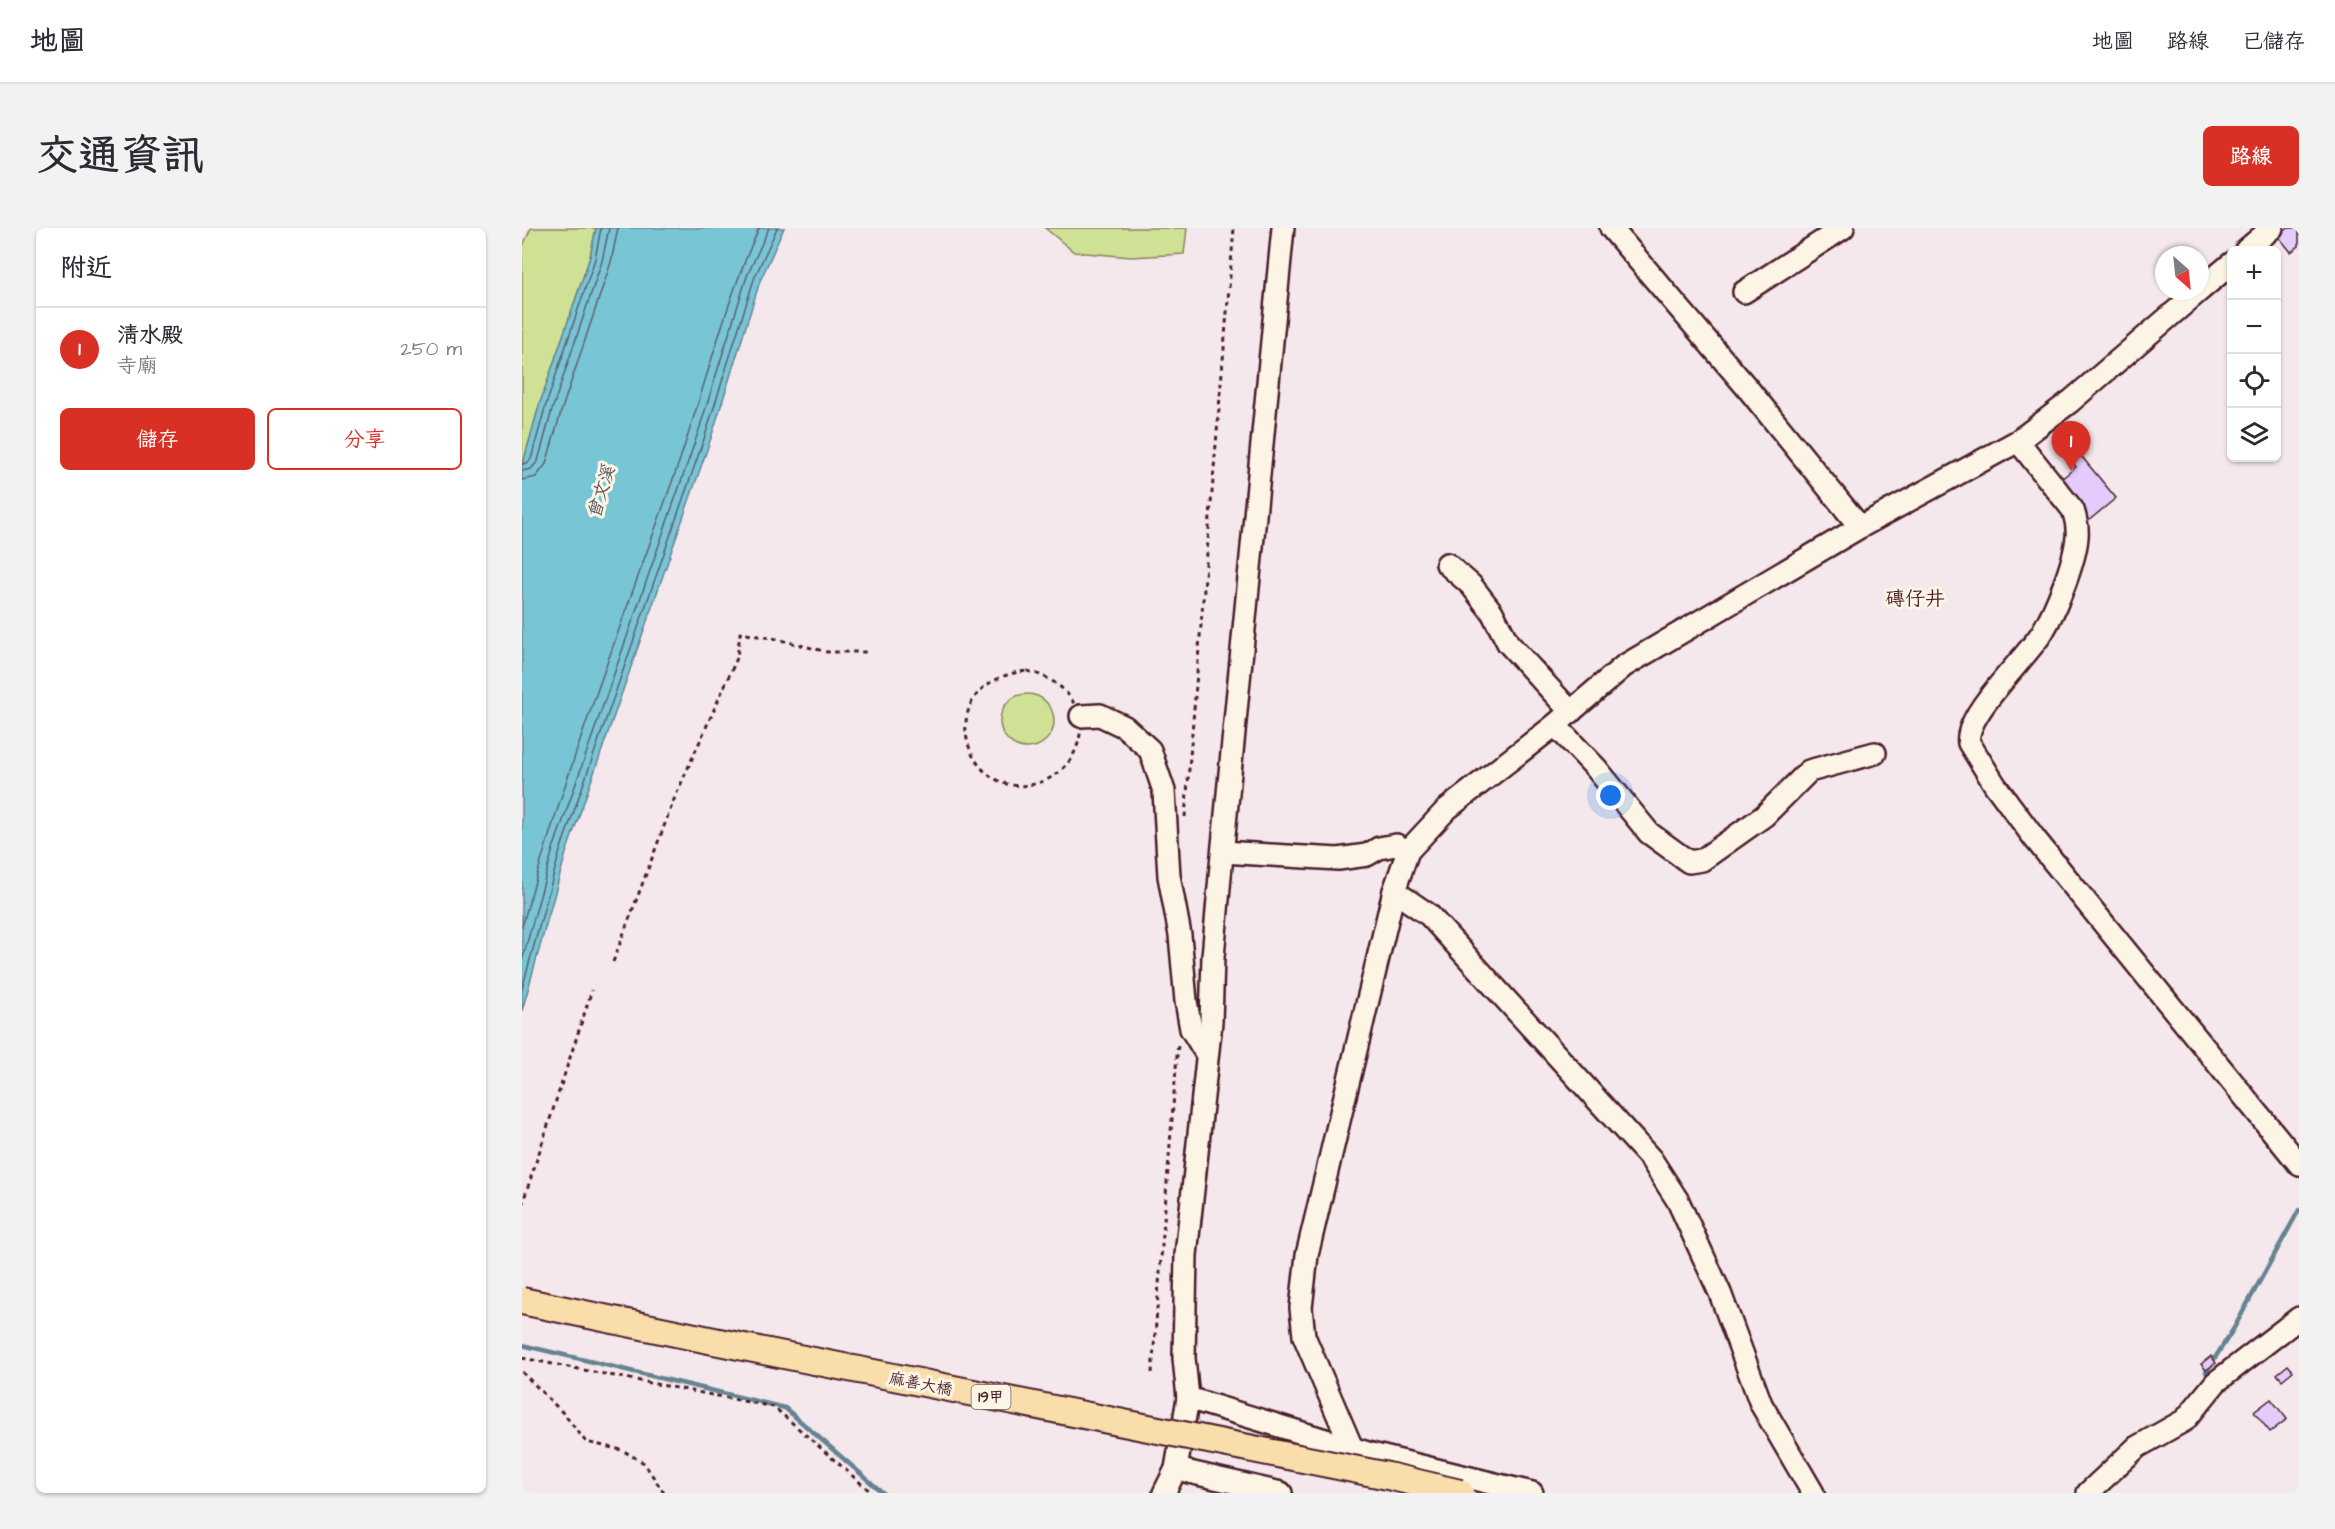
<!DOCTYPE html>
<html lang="zh-TW">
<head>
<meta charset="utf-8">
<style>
  :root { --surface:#fff; --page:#f2f2f3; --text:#2b2b33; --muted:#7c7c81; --line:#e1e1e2; --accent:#d93025 }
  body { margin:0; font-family:"Architects Daughter","LXGW WenKai TC",sans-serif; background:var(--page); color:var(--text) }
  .controls { position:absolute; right:18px; top:18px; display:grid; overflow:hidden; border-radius:9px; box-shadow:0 2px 4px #0004 }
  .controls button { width:54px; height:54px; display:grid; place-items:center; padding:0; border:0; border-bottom:2px solid var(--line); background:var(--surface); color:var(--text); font:30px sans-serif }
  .compass { position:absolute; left:1633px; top:18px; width:54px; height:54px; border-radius:50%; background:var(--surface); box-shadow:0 2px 4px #0004; rotate:153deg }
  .you { position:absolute; left:1089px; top:568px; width:21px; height:21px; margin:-15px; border:4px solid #fff; border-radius:50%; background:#1a73e8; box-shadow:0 0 0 9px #1a73e833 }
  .badge { display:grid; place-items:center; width:39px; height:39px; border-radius:50%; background:var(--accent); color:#fff; font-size:20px; font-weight:700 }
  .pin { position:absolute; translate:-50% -50px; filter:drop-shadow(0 2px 3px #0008) }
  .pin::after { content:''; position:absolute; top:32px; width:21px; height:18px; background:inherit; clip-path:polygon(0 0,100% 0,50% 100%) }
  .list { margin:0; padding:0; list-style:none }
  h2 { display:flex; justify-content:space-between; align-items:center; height:78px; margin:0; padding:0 24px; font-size:26px }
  h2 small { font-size:20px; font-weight:400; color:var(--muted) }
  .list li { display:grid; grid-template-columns:39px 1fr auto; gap:18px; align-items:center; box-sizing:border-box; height:84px; padding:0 24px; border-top:2px solid var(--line) }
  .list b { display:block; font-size:22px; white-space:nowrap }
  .list p { margin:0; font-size:20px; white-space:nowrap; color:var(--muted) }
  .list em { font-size:20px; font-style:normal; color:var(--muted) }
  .actions { display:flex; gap:12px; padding:18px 24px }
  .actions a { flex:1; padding:14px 0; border:2px solid var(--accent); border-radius:9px; text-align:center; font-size:21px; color:var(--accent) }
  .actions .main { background:var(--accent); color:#fff }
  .icon { flex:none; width:33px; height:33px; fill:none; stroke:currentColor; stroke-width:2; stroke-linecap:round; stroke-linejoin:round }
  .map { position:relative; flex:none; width:1777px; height:1265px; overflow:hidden; border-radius:9px }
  header { display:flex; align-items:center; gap:36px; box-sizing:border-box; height:84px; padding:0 30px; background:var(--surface); border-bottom:2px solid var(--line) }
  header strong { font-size:28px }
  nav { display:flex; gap:33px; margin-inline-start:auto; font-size:21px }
  .intro { display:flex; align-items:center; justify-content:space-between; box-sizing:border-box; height:144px; padding:0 36px }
  h1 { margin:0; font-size:42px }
  .button { padding:15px 27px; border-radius:9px; background:var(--accent); color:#fff; font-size:21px; font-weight:700 }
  main { display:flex; gap:36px; padding:0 36px }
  aside { flex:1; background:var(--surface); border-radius:9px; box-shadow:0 2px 4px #0004 }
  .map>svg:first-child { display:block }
  .green { fill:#cfe195; stroke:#8c8060; stroke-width:1.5 }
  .water { fill:#78c5d6; stroke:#668392; stroke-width:1.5 }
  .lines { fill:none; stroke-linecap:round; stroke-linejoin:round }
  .shore { stroke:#5c616f; stroke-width:1.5 }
  .stream { stroke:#668392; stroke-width:4.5 }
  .building { fill:#e3cbfb; stroke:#4a1f2b; stroke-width:1.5 }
  .minor-casing { stroke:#4a1f2b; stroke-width:26 }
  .path { stroke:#4a1f2b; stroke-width:3; stroke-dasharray:4.5 4.5; stroke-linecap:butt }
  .minor { stroke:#fcf5e5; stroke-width:21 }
  .major-bridge-casing { stroke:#4a1f2b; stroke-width:30; stroke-linecap:butt }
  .major-bridge { stroke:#f9deab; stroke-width:26 }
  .labels { text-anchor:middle; stroke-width:6; stroke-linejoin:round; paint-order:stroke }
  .shield { fill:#fcf5e5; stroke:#7f5f63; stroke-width:1.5 }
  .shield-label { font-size:15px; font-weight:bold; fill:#4a1f2b }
  .street-label { font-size:16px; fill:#4a1f2b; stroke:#fcf5e5 }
  .water-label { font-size:18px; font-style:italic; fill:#58515e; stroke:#fcf5e5 }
  .quarter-label { font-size:20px; fill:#4a1f2b; stroke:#fcf5e5 }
</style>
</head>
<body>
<header>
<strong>地圖</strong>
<nav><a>地圖</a><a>路線</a><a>已儲存</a></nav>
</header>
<div class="intro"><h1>交通資訊</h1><a class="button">路線</a></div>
<main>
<aside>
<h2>附近<small></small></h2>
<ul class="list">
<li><span class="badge">1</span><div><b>清水殿</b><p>寺廟</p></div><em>250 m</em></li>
</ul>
<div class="actions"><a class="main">儲存</a><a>分享</a></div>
</aside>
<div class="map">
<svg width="1777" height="1265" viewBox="0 0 1777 1265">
  <rect width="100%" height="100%" fill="#f4e8ec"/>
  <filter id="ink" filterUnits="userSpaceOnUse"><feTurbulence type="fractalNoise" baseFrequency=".0167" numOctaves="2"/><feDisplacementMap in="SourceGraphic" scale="12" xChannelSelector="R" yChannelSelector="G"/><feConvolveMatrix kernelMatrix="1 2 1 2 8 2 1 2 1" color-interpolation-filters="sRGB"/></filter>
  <g filter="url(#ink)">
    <g class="green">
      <polygon points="9,0 74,0 68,29 17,178 0,239 0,20"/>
      <polygon points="523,0 665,0 662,26 609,29 552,24"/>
      <circle cx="505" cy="493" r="27"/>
    </g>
    <polygon class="water" points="74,0 262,0 238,53 189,210 44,625 0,783 0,239 17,178 68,29"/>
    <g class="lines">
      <g class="shore">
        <polyline points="0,236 5,235 9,231 23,180 73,31 79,0"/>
        <polyline points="0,243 9,241 16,233 30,182 80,33 87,0"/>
        <polyline points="0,252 14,249 24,236 39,184 89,34 96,0"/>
        <path d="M 0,699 C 43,544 101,392 155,240 C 183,160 202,77 237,0"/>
        <polyline points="0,733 31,621 176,205 225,48 247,0"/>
        <polyline points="0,761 38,623 183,208 232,51 255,0"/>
      </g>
      <g class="stream">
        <polyline points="0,1117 263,1180 361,1265"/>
        <polyline points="1684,1144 1712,1100 1777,982"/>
      </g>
    </g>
    <g class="building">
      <polygon points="1765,0 1777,0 1777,18 1769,24 1756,8"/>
      <polygon points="1555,223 1594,270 1565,294 1533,256 1554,239 1547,230"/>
      <polygon points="1689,1128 1694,1135 1684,1142 1679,1136"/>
      <polygon points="1766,1137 1771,1143 1760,1152 1755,1146"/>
      <polygon points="1749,1171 1765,1191 1748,1204 1732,1184"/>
    </g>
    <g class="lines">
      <defs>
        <g id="minor">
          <polyline points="1089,0 1227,162 1338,299"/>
          <polyline points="1724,22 1750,0"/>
          <polyline points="1678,62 1710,35"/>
          <polyline points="1222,64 1321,0"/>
          <path d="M 1496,213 L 1551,282 C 1554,291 1556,299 1555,309 C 1553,334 1534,381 1521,403 C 1506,429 1441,487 1447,515 L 1473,557 L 1513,611 L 1777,936"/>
          <polyline points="925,336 949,357 970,384 986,415 1049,484"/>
          <polyline points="559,488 578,487 603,499 628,522 642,563 647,648 658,707 664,773 669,801 685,827"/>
          <polyline points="1033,497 1074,540 1127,605 1167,634 1180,632 1242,588 1287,543 1353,525"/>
          <polyline points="701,624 816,631 845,627 857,620 874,617 886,623"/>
          <polyline points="872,663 907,687 1129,931 1156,973 1198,1065 1239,1176 1291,1265"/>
          <polyline points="666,1170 849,1226 1010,1265"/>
          <polyline points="830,1220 782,1108 779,1080 785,1027 872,663 886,623 925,581 1033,497 1102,438 1338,299 1496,213 1549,173 1677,63"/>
          <polyline points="654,1241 759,1265"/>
          <polyline points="642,1265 654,1241 666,1170 662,1130 664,1027 689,794 691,729 698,648 761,0"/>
          <polyline points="1566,1265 1615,1219 1663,1192 1694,1154 1777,1090"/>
        </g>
      </defs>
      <use href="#minor" class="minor-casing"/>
      <g class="path">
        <path d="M 505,443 C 548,452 574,493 548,532 C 541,543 530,550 519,554 C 443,581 403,453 505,443 Z"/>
        <polyline points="663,589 712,0"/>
        <polyline points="91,734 153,569 215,430 218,405 255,411 305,424 344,424"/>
        <polyline points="0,977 70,762"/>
        <polyline points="0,1130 252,1179 350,1265"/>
        <polyline points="0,1144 42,1186 64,1214 100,1222 122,1235 142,1265"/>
        <polyline points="630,1145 656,815"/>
      </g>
      <use href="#minor" class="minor"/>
      <defs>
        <polyline id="major-bridge" points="0,1073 192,1113 866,1248 938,1265"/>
      </defs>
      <use href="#major-bridge" class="major-bridge-casing"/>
      <use href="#major-bridge" class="major-bridge"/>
    </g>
  </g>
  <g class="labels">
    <rect class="shield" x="449.5" y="1157" width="39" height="24" rx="4.5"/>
    <g class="shield-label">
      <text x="469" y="1174">19甲</text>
    </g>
    <g class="street-label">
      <text transform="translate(399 1155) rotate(11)" y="6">麻善大橋</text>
    </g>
    <g class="water-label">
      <text transform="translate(79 264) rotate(-73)" y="6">曾文溪</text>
    </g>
    <g class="quarter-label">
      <text x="1393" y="377">磚仔井</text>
    </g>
  </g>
</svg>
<div class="controls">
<button>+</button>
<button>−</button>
<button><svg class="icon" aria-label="locate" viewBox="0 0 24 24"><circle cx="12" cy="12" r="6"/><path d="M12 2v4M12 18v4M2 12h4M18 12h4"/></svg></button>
<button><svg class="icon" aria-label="layers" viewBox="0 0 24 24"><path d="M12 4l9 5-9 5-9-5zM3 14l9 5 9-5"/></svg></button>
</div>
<svg class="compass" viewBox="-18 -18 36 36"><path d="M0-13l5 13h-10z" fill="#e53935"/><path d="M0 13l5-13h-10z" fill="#7c7c81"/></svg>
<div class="you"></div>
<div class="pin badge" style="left:1549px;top:243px">1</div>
</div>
</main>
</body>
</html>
